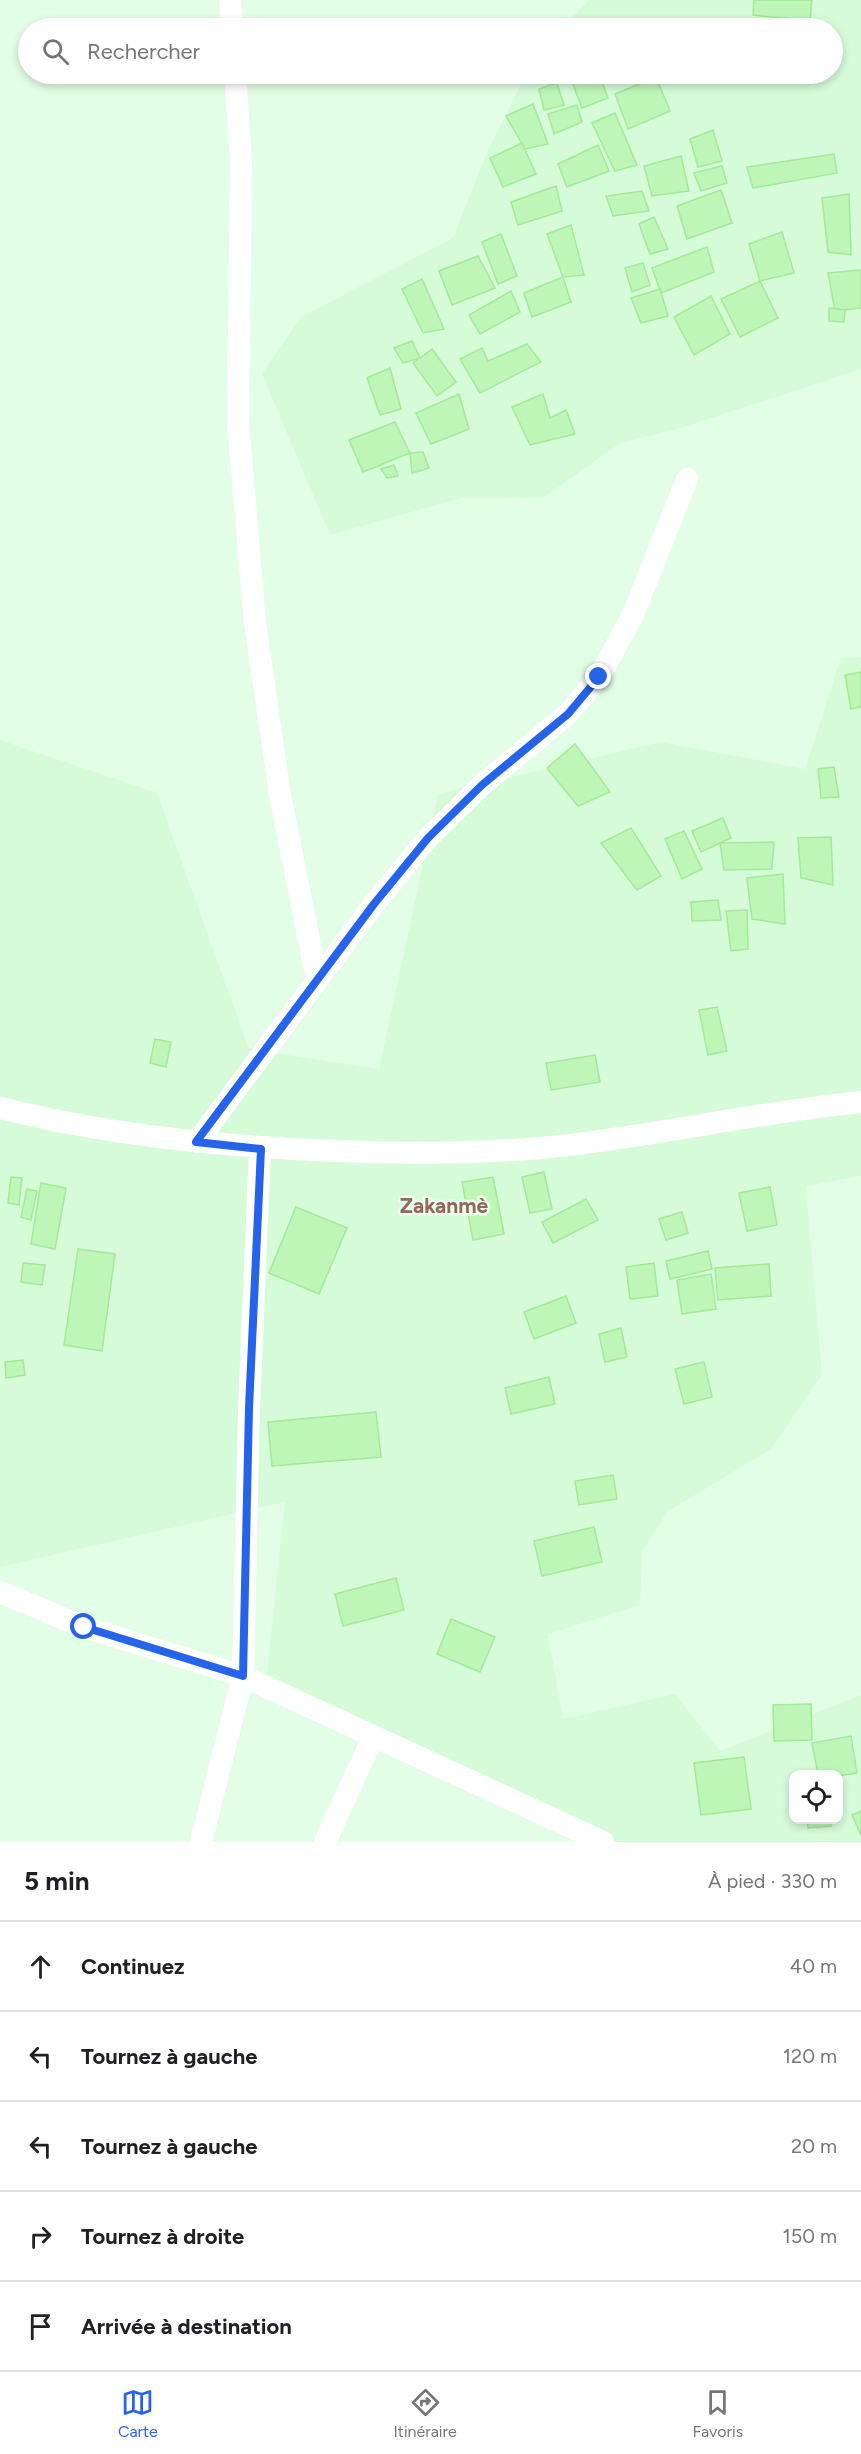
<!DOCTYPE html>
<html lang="fr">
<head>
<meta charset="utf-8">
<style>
  :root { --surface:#fff; --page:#f6f6f6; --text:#202124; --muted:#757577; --line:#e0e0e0; --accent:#2563eb }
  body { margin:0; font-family:Figtree,sans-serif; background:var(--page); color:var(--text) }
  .controls { position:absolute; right:18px; bottom:18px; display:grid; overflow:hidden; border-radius:12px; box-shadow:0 3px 9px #0003 }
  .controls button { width:54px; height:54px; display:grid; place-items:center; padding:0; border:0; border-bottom:2px solid var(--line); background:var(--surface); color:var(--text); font:30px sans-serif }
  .stop { position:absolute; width:18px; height:18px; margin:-14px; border:4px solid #2563eb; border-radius:50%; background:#fff }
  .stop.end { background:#2563eb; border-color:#fff; box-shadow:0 2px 6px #0008 }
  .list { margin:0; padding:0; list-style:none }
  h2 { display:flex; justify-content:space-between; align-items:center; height:78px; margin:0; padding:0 24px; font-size:26px }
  h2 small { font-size:20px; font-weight:400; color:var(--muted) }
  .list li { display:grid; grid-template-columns:39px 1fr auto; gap:18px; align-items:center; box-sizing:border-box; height:90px; padding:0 24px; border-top:2px solid var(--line) }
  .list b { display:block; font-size:22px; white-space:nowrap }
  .list em { font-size:20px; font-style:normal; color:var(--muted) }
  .icon { flex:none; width:33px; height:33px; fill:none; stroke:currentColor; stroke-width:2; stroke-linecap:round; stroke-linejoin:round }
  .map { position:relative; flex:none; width:861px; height:1842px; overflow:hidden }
  .search { position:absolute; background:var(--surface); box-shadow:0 3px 9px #0003; left:18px; right:18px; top:18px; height:66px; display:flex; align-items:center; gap:15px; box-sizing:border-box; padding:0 21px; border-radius:33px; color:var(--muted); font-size:22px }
  .sheet { height:528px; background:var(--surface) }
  nav { display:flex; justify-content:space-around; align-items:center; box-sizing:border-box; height:84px; border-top:2px solid var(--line); background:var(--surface); font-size:16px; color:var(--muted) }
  nav a { display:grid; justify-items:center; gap:3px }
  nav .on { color:var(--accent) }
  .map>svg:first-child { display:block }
  .residential { fill:#d6fbd9; fill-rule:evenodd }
  .building { fill:#bef6b8; stroke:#a1ea97; stroke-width:1.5 }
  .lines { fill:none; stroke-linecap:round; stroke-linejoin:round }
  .street { stroke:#fff; stroke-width:22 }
  .route { stroke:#2563eb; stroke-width:8 }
  .labels { text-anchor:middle; stroke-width:5; stroke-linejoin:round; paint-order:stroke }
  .quarter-label { font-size:21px; font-weight:bold; fill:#95665d; stroke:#ebffed }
</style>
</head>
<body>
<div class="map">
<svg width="861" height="1842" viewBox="0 0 861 1842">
  <rect width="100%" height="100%" fill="#e3fee6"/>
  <g class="residential">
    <polygon points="589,0 861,0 861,369 687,426 619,444 543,498 465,497 330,535 262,374 301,317 453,238 489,148 526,74 832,74 832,28 562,28"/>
    <path d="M 861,657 L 861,1176 L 806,1186 L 822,1375 L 771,1449 L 667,1512 L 642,1552 L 640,1605 L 548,1634 L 563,1719 L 675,1694 L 720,1751 L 861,1695 L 861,1842 L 597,1842 L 265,1691 L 285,1502 L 0,1567 L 0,740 L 157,793 L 249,1049 L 379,1069 L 438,794 L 661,742 L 805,769 L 841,658 ZM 794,1774 L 838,1774 L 838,1820 L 794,1820 Z"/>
  </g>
  <g class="building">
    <polygon points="754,0 812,0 810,21 753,15"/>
    <polygon points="569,74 599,74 608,98 582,108"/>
    <polygon points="656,77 670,111 628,129 615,94"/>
    <polygon points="557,83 564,105 544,110 539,89"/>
    <polygon points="533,104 548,144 525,149 506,116"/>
    <polygon points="577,105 582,122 554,134 548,114"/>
    <polygon points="615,113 637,165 615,171 592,123"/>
    <polygon points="713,130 722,161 698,167 690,139"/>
    <polygon points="522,143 536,174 503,187 490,158"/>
    <polygon points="598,145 609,171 567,187 558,164"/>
    <polygon points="834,154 837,173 753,188 747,167"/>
    <polygon points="681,156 689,191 652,196 644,166"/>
    <polygon points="722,166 727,183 701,191 694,173"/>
    <polygon points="556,186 562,211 518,225 511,202"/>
    <polygon points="721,190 732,223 687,239 677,206"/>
    <polygon points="642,191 649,211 613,216 606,196"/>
    <polygon points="849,194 851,255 828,252 822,198"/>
    <polygon points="654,217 668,249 650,254 639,224"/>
    <polygon points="571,225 584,275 563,277 547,234"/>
    <polygon points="782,232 794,273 760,281 749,244"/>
    <polygon points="501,234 517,276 498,284 482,242"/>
    <polygon points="707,247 714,272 661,293 652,268"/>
    <polygon points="478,256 495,288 452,305 439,271"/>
    <polygon points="643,263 650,285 632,292 625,268"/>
    <polygon points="861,270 861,308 835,311 828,273"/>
    <polygon points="563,277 571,302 532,317 524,293"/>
    <polygon points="422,279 444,329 423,333 402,289"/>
    <polygon points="760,281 778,318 740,337 721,299"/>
    <polygon points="660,289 668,316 641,323 631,298"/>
    <polygon points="511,291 520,312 480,334 469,315"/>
    <polygon points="711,296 730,334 694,355 674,317"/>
    <polygon points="829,308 845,310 844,322 829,321"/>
    <polygon points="412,341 420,358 403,363 394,348"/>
    <polygon points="527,344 541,362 480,393 460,359 482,348 488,361"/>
    <polygon points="432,349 456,382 437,396 413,363"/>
    <polygon points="390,368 401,409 380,415 367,378"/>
    <polygon points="459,394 469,429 431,444 416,413"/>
    <polygon points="543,394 550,418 566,410 575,434 530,445 512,407"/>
    <polygon points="395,422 410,453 363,472 349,440"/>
    <polygon points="423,452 429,468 412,473 410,453"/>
    <polygon points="394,465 398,476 387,478 381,469"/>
    <polygon points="861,672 861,707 851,709 845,675"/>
    <polygon points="575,744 610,792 578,806 547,768"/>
    <polygon points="834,767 839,797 821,798 818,769"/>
    <polygon points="723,818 731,838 701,852 692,831"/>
    <polygon points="631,828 661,876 637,890 601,843"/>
    <polygon points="684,831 702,869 682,879 665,839"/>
    <polygon points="831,837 833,885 801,878 798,838"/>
    <polygon points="774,842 772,869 724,870 720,843"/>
    <polygon points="783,874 785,924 752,919 747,878"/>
    <polygon points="718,900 721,920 692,921 691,902"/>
    <polygon points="747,910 748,949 731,951 726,911"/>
    <polygon points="717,1007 727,1051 708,1055 699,1010"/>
    <polygon points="155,1039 171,1042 166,1067 150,1063"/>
    <polygon points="595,1055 600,1082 551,1090 546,1063"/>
    <polygon points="544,1172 552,1209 530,1213 522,1177"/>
    <polygon points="11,1177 22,1178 19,1205 8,1203"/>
    <polygon points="493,1177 504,1234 473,1240 462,1182"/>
    <polygon points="41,1183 66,1188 55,1249 31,1244"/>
    <polygon points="770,1187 777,1225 747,1231 739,1193"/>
    <polygon points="27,1189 37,1191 31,1220 21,1217"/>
    <polygon points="586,1199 598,1220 553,1243 542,1222"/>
    <polygon points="296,1207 347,1228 319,1294 269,1273"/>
    <polygon points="682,1212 688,1233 666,1240 659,1219"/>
    <polygon points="78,1249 115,1254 102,1351 64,1345"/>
    <polygon points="708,1251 712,1269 670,1279 666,1261"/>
    <polygon points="23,1263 45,1265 42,1285 21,1282"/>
    <polygon points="654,1263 658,1296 630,1299 626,1267"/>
    <polygon points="769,1264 771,1296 718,1300 715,1268"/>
    <polygon points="711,1274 716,1309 682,1314 677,1280"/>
    <polygon points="566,1296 576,1323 534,1339 524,1312"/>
    <polygon points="621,1328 627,1357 605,1362 599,1334"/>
    <polygon points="23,1360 25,1375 6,1378 5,1362"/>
    <polygon points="704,1362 712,1397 684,1404 675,1369"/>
    <polygon points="549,1377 555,1404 511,1414 505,1388"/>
    <polygon points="376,1412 381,1457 272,1466 268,1422"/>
    <polygon points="613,1475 617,1499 579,1505 575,1481"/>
    <polygon points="594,1527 602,1562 542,1576 534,1541"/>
    <polygon points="396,1578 404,1610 343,1626 335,1594"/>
    <polygon points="451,1619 495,1637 480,1672 437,1654"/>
    <polygon points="811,1704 812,1740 774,1741 773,1705"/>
    <polygon points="851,1736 857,1773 838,1776 818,1774 812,1743"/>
    <polygon points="744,1757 751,1809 701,1815 694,1763"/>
    <polygon points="861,1811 861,1835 852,1815"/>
    <polygon points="807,1820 830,1820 831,1826 808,1828"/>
  </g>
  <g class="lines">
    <g class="street">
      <polyline points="230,0 232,28"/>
      <polyline points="235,74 241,160 238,422 255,623 280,795 317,980"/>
      <path d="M 0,1108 C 111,1136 224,1147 337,1151 C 414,1154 492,1154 569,1145 C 667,1133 763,1112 861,1102"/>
      <polyline points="197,1142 374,904 428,838 482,785 568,714 599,677 633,615 687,479"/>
      <polyline points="260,1149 249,1409 243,1676 603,1842"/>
      <polyline points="0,1592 84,1627 243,1676 201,1842"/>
      <polyline points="325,1842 373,1737"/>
    </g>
  </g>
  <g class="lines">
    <polyline class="route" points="84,1627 243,1676 249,1408 261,1149 196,1142 374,904 428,838 482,785 568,714 599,677"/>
  </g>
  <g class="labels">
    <g class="quarter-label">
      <text x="444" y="1213">Zakanmè</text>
    </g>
  </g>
</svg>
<div class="controls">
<button><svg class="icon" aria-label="locate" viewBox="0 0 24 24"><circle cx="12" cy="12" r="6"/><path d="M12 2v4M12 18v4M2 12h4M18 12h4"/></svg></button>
</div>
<div class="stop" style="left:84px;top:1627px"></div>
<div class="stop end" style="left:599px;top:677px"></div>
<div class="search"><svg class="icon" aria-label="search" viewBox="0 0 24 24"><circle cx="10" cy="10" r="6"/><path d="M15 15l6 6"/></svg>Rechercher</div>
</div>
<section class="sheet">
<h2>5 min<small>À pied · 330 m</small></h2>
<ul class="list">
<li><svg class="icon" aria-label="ahead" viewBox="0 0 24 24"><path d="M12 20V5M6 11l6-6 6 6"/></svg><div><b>Continuez</b></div><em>40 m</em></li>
<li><svg class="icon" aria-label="left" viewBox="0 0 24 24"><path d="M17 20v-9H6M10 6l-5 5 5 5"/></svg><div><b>Tournez à gauche</b></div><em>120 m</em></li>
<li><svg class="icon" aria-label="left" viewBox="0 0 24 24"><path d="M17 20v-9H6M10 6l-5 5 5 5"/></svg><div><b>Tournez à gauche</b></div><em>20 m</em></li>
<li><svg class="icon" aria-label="right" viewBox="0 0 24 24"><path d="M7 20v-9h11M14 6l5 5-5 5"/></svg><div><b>Tournez à droite</b></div><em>150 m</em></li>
<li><svg class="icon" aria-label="arrive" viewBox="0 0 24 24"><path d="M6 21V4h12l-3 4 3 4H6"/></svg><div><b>Arrivée à destination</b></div></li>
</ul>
</section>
<nav>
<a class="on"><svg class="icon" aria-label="map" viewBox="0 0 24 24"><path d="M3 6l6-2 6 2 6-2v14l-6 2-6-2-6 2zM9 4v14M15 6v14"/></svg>Carte</a>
<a><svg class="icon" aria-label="directions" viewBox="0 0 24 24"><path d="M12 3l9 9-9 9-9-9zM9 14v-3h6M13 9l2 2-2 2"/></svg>Itinéraire</a>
<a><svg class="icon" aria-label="saved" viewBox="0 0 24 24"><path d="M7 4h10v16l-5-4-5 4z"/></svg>Favoris</a>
</nav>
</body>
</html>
